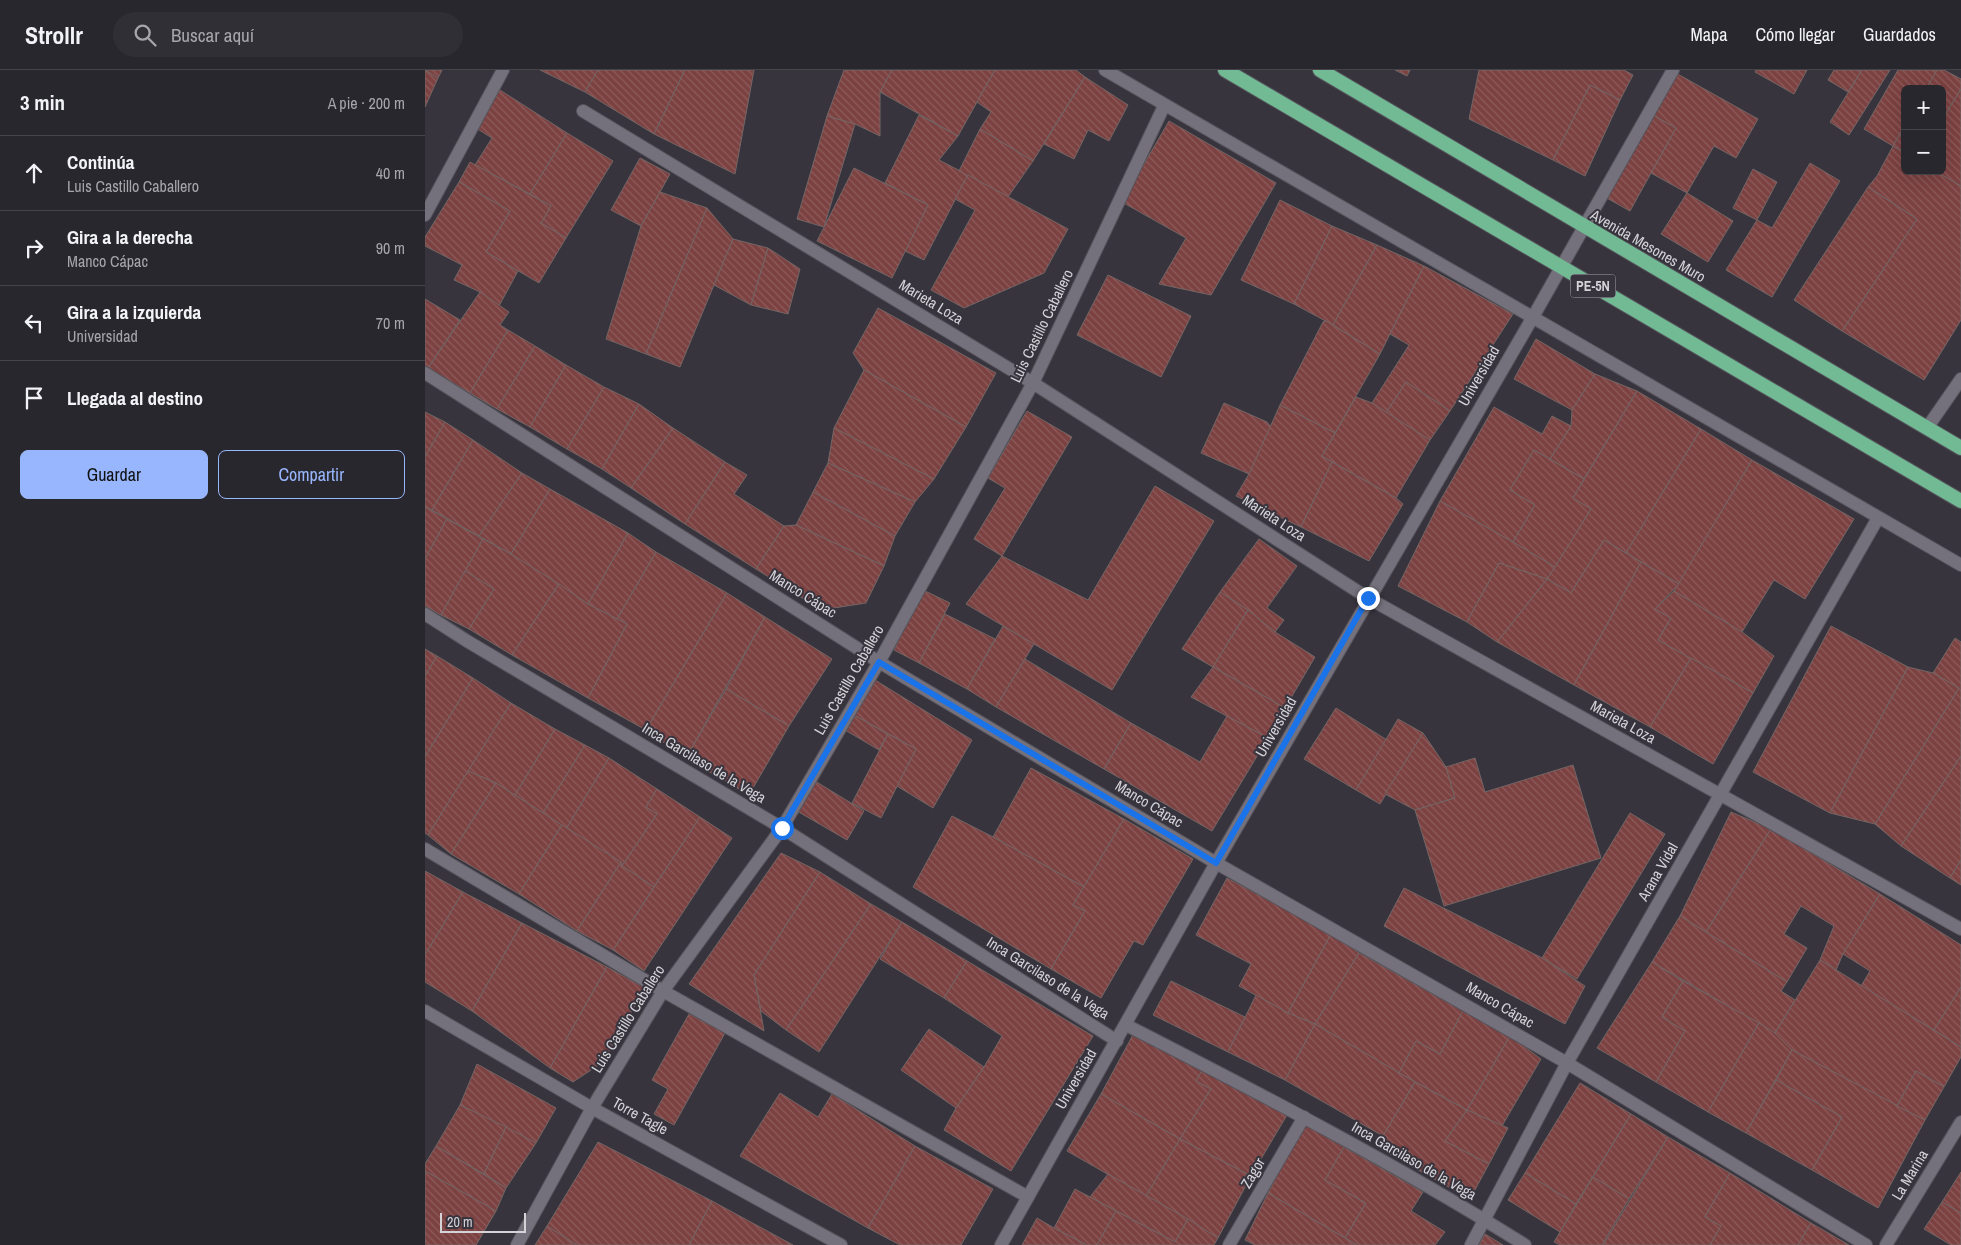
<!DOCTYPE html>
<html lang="es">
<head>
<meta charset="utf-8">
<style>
  :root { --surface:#29272e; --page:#312f36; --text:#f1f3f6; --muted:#a5a5aa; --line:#45444a; --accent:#97b6fd }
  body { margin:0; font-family:"Archivo Narrow",sans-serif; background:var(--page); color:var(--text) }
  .controls { position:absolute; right:15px; top:15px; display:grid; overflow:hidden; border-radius:8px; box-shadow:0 5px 20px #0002 }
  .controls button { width:45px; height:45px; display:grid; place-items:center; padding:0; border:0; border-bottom:1px solid var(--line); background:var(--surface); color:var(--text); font:25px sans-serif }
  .scale { position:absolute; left:15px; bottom:12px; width:86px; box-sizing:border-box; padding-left:5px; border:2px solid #d4d3d8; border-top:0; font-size:14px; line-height:18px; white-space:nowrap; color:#d4d3d8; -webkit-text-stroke:4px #37343e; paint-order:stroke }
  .stop { position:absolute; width:15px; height:15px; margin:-11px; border:4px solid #1a73e8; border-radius:50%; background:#fff }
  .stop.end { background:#1a73e8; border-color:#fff; box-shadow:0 1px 5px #0008 }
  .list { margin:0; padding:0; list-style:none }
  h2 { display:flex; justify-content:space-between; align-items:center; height:65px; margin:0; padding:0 20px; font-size:21px }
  h2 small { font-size:16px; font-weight:400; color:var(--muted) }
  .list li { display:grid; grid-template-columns:32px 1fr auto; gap:15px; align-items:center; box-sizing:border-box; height:75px; padding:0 20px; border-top:1px solid var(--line) }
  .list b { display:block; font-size:19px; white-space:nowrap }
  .list p { margin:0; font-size:16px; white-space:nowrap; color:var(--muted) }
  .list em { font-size:16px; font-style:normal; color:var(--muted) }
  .actions { display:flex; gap:10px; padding:15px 20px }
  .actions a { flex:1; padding:11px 0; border:1px solid var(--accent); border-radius:8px; text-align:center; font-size:18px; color:var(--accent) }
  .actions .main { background:var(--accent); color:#111 }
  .icon { flex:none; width:28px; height:28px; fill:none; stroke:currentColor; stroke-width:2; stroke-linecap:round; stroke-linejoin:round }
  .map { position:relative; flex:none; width:1536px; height:1175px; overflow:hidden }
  header { display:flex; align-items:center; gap:30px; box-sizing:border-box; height:70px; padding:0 25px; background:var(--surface); border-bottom:1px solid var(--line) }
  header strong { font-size:24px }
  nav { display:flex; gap:28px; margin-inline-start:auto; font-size:18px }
  .search { width:350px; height:45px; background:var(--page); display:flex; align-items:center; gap:12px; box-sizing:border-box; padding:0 18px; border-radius:28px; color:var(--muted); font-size:19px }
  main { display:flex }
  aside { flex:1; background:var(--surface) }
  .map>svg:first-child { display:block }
  .building { fill:url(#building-back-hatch); stroke:#736665 }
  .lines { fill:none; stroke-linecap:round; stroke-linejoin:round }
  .minor-casing { stroke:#55535b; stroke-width:14 }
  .trunk-casing { stroke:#55535b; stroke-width:16 }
  .minor { stroke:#75717c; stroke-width:12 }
  .trunk { stroke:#71ba94; stroke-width:14 }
  .route { stroke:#1a73e8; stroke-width:6 }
  .labels { text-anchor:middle; stroke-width:4; stroke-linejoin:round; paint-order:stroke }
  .shield { fill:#37343e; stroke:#a5a3aa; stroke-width:1 }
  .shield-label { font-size:14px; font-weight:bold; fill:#d4d3d8 }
  .street-label { font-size:15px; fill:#d4d3d8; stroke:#37343e }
</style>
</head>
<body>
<header>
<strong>Strollr</strong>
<div class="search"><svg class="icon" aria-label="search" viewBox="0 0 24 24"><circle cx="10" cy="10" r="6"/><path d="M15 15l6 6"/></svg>Buscar aquí</div>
<nav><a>Mapa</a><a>Cómo llegar</a><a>Guardados</a></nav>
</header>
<main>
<aside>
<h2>3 min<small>A pie · 200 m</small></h2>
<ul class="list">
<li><svg class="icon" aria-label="ahead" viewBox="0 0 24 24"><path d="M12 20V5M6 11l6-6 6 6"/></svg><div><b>Continúa</b><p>Luis Castillo Caballero</p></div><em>40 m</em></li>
<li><svg class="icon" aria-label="right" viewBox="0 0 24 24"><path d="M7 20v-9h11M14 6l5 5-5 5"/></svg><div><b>Gira a la derecha</b><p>Manco Cápac</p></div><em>90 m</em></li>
<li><svg class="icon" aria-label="left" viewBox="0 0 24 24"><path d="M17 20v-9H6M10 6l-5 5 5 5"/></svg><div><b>Gira a la izquierda</b><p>Universidad</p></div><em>70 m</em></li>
<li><svg class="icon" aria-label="arrive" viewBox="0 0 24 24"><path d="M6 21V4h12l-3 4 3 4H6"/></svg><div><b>Llegada al destino</b></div></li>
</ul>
<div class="actions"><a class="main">Guardar</a><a>Compartir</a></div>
</aside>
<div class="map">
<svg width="1536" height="1175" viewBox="0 0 1536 1175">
  <defs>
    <pattern id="building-back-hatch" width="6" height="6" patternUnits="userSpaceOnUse" patternTransform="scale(1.25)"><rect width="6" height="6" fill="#7c4141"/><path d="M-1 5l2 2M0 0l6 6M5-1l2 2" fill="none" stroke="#8e5c5c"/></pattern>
  </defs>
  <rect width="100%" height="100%" fill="#37343e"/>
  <g class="building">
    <polygon points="0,0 13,8 0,37"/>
    <polygon points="0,0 17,0 13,8"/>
    <polygon points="115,0 173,0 160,22"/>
    <polygon points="173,0 260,0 229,64 160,22"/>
    <polygon points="260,0 329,0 310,104 229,64"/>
    <polygon points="419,0 467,0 455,22 455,66 430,54 402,46"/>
    <polygon points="467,0 570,0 533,66 455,22"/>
    <polygon points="570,0 651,0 660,7 608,91 555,59 566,42 552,32"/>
    <polygon points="970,0 985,0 982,6"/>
    <polygon points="1054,0 1199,0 1208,5 1195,30 1165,15 1128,90 1044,49"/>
    <polygon points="1331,0 1382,0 1369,24 1330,2"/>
    <polygon points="1409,0 1437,0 1423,22 1403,10"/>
    <polygon points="1437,0 1465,0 1424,65 1405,52"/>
    <polygon points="1473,0 1512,0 1501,19 1480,19 1480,55 1468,76 1439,59"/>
    <polygon points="1512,0 1519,0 1536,9 1536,19 1517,50 1517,19 1501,19"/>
    <polygon points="1249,2 1333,49 1311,88 1289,76 1262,123 1226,103 1251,58 1226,44"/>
    <polygon points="660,7 703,35 684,71 663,60 649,89 619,74"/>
    <polygon points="1165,15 1195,30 1160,106 1128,90"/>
    <polygon points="1536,19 1536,116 1510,101 1517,101 1517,50"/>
    <polygon points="75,20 142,63 105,124 50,95 67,68 51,58"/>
    <polygon points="1226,44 1251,58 1205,141 1180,127"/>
    <polygon points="494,45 533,66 514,90 543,105 499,190 480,181 503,135 460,113"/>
    <polygon points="402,46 430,54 399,157 372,149"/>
    <polygon points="744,51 851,113 786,225 734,214 761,168 697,132"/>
    <polygon points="1480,55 1480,83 1468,76"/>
    <polygon points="555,59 608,91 583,127 534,101"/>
    <polygon points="142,63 188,91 141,168 116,153 126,136 105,124"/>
    <polygon points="1468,76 1480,83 1480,101 1510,101 1536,116 1536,250 1499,310 1417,261 1492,149 1443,117 1452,106"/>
    <polygon points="215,88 245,104 216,156 186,140"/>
    <polygon points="45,92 126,136 116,153 141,168 114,213 61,182 85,141 34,112"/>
    <polygon points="1385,93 1415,111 1347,227 1301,200 1332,150 1347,158"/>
    <polygon points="429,98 503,135 467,208 392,171"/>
    <polygon points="1328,99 1352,112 1332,150 1308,138"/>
    <polygon points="543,105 643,159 619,203 539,238 506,220 550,140 530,129"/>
    <polygon points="34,112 85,141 61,182 93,201 74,236 55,222 29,210 37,195 0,176 0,167"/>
    <polygon points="1443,117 1492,149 1417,261 1369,230"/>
    <polygon points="235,122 282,138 221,284 181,269 216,156"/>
    <polygon points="1262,123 1308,151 1283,192 1236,164"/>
    <polygon points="855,130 907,156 869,234 816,210"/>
    <polygon points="282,138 308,169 255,297 221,284"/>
    <polygon points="907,156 952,175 908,255 869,234"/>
    <polygon points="308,169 343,178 326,235 289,215"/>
    <polygon points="952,175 999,196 955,284 908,255"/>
    <polygon points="343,178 375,199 363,244 326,235"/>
    <polygon points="999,196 1088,244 1025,341 981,312 961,343 947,333 984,275 965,264"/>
    <polygon points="683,205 766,246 736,307 652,265"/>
    <polygon points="55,222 84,242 75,255 83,260 45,323 3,298"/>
    <polygon points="0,229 35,250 3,298 0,296"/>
    <polygon points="453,238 571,303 541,357 439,300 428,283"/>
    <polygon points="901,251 955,284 910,363 855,335 898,252"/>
    <polygon points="83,260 110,276 72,339 45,323"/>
    <polygon points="1111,269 1170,304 1147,340 1089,309"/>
    <polygon points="110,276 141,295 105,357 72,339"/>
    <polygon points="141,295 179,317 142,379 105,357"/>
    <polygon points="439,300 541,357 509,409 409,358"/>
    <polygon points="1170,304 1212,321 1159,409 1125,389 1146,356 1147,340"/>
    <polygon points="981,312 1025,341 1005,370 961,343"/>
    <polygon points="179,317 214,334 177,399 142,379"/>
    <polygon points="1212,321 1276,359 1201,483 1179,470 1146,523 1122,509 1166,439 1148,428"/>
    <polygon points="931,327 947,333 1005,370 971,428 897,386"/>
    <polygon points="799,333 842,352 846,357 824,404 776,383"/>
    <polygon points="214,334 248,358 206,418 177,399"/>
    <polygon points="855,335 910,363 897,386 907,392 876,457 811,426 824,404"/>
    <polygon points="1069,337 1117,364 1127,346 1146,356 1125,389 1109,380 1085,420 1110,435 1088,472 1015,431"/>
    <polygon points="602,341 647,367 577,486 549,469 580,418 563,408"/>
    <polygon points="0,342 20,352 0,387"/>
    <polygon points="20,352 48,370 7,440 0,437 0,387"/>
    <polygon points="248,358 300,392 260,454 206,418"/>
    <polygon points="409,358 509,409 490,432 403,393"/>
    <polygon points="1276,359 1327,390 1254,514 1201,483"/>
    <polygon points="48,370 97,403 54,466 7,440"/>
    <polygon points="1109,380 1159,409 1148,428 1166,439 1130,497 1088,472 1110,435 1085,420"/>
    <polygon points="1327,390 1429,449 1380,529 1349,510 1317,562 1249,521"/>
    <polygon points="300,392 322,405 309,424 359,456 331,499 260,454"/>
    <polygon points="907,392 971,428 978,434 944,491 876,457"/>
    <polygon points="403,393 490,432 470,466 388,422"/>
    <polygon points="97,403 125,419 86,484 54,466"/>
    <polygon points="730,416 789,451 687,620 541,534 577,486 663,530"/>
    <polygon points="125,419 203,463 163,534 86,484"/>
    <polygon points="388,422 470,466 459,496 371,455"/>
    <polygon points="1015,431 1088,472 1130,497 1122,509 1074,493 1042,552 973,516"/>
    <polygon points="0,437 22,449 0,489"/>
    <polygon points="22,449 58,469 16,545 0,536 0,489"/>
    <polygon points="371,455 459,496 441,533 396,540 331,499 359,456"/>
    <polygon points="203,463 231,482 192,549 163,534"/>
    <polygon points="58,469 86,484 134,514 87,585 44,559 69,519 40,501"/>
    <polygon points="834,469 872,496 842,538 859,550 850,562 823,540 795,522"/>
    <polygon points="1179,470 1216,492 1149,615 1072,572 1122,509 1146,523"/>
    <polygon points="231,482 302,523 221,660 163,628 202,554 192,549"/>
    <polygon points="1216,492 1254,514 1230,539 1246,548 1233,570 1266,588 1225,657 1149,615"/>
    <polygon points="1074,493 1122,509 1072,572 1042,552"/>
    <polygon points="40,501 69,519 44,559 16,545"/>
    <polygon points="134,514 163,534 202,554 163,628 87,585"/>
    <polygon points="498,520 525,533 494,593 469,580"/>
    <polygon points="1249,521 1317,562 1349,586 1328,623 1233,570 1246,548 1230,539"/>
    <polygon points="795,522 823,540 788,597 757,579"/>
    <polygon points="302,523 340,547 261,688 221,660"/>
    <polygon points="823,540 850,562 890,587 860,638 788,597"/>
    <polygon points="520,544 570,569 542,619 494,593"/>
    <polygon points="340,547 407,589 364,656 301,619"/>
    <polygon points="578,556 609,574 571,637 542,619"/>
    <polygon points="1406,556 1483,597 1405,743 1328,702"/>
    <polygon points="1530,568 1536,572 1536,686 1476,776 1450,754 1534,618 1508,603"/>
    <polygon points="0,579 12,586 0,606"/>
    <polygon points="12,586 48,608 0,687 0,606"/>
    <polygon points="1266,588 1328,623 1288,694 1225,657"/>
    <polygon points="600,589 706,653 679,699 571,637"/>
    <polygon points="788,597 860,638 843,668 766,627"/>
    <polygon points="1483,597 1508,603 1534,618 1450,754 1405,743"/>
    <polygon points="48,608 86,633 3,765 0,763 0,687"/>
    <polygon points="450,610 547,670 508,738 472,716 491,679 429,645"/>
    <polygon points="301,619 364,656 324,725 261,688"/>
    <polygon points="86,633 130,659 90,725 71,713 43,701"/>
    <polygon points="911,638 962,670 931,720 879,689"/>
    <polygon points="429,645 463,664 454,680 420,660"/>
    <polygon points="802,646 843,668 787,761 679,699 706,653 775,692"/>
    <polygon points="973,649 998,663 955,734 931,720"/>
    <polygon points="130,659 160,675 118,743 90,725"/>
    <polygon points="998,663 1021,697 1030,728 990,740 960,724"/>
    <polygon points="463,664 491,679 456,748 427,733"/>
    <polygon points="160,675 184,688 141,759 118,743"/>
    <polygon points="1536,686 1536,790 1525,808 1476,776"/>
    <polygon points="184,688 232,719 221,737 232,744 197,796 196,792 141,759"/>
    <polygon points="1050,688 1060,722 1148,695 1176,788 1019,836 990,740 1030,728 1021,697"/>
    <polygon points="606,698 699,749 659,817 568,767"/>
    <polygon points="43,701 71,713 26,784 3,765"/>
    <polygon points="390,711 439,741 422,770 372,741"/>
    <polygon points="71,713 137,755 94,824 26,784"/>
    <polygon points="232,719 275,747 229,817 197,796 232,744 221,737"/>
    <polygon points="1306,742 1346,759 1281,862 1255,846"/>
    <polygon points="1205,743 1240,764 1152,909 1117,888"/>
    <polygon points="527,746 568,767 659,817 648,835 660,841 626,899 488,817"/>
    <polygon points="275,747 307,768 219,901 188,880"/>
    <polygon points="699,749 768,789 718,875 709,871 676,928 626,899 660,841 648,835"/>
    <polygon points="137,755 196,792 152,861 94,824"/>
    <polygon points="1346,759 1455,824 1418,884 1411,900 1395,890 1409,856 1376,836 1359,864 1382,878 1362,912 1281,862"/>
    <polygon points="356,783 395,802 329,905 339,961 264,914"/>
    <polygon points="1536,790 1536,815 1525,808"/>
    <polygon points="196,792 197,796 229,817 188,880 152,861"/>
    <polygon points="0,801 38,822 0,885"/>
    <polygon points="395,802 446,834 361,960 336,941 329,905"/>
    <polygon points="802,808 906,864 863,943 814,916 826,894 771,865"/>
    <polygon points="979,818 1117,888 1160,916 1140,954 959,856"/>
    <polygon points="38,822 97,853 47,941 0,912 0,885"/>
    <polygon points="1455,824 1536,875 1536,917 1509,960 1436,916 1445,901 1418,884"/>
    <polygon points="446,834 477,852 394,982 361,960"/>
    <polygon points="1255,846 1362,912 1356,921 1370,930 1350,963 1227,892"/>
    <polygon points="477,852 542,891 519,928 455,889"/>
    <polygon points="97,853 182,897 125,998 47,941"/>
    <polygon points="906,864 934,883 890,954 863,943"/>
    <polygon points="934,883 1038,941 1015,984 991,971 974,1003 890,954"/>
    <polygon points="1395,890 1536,977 1536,987 1519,1017 1491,1001 1472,1036 1367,980 1350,963"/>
    <polygon points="542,891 668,966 586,1101 519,1060 531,1038 559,997 577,966 519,928"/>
    <polygon points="1227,892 1258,911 1237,947 1260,961 1231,1012 1172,978"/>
    <polygon points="182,897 220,918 178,992 148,1012 125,998"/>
    <polygon points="746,911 820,947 803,982 728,945"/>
    <polygon points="1258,911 1334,953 1283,1042 1231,1012 1260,961 1237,947"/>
    <polygon points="1536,917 1536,977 1509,960"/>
    <polygon points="831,925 863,943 890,954 860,1010 803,982"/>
    <polygon points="1038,941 1085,966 1042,1040 974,1003 991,971 1015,984"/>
    <polygon points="264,944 300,963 249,1055 229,1044 243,1019 227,1010"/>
    <polygon points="1334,953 1350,963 1367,980 1321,1063 1283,1042"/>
    <polygon points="890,954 990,1012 958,1066 860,1010"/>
    <polygon points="504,959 559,997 531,1038 476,1000"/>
    <polygon points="710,961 779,997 771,1011 786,1019 755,1069 676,1024"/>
    <polygon points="1085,966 1116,989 1077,1056 1042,1040"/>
    <polygon points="1367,980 1500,1050 1453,1138 1387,1100 1417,1047 1351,1010"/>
    <polygon points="52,994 131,1038 111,1073 35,1035"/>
    <polygon points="779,997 862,1045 826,1106 755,1069 786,1019 771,1011"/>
    <polygon points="1491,1001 1519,1017 1500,1050 1472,1036"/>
    <polygon points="1351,1010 1417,1047 1387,1100 1321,1063"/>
    <polygon points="990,1012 1042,1040 1020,1071 1064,1094 1045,1129 954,1078 958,1066"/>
    <polygon points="1155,1013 1206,1044 1151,1134 1100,1103"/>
    <polygon points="355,1023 393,1047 407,1024 490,1076 443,1158 315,1086"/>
    <polygon points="676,1024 755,1069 721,1126 642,1081"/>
    <polygon points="35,1035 81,1057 59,1104 11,1076"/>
    <polygon points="1042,1040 1083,1058 1064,1094 1020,1071"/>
    <polygon points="1206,1044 1243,1067 1204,1129 1168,1107"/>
    <polygon points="880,1054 919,1077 900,1110 941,1133 920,1168 843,1123"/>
    <polygon points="81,1057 111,1073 81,1118 59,1104"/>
    <polygon points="1243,1067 1305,1103 1280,1147 1296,1156 1285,1175 1178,1175"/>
    <polygon points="755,1069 826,1106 793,1168 721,1126"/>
    <polygon points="173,1072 287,1131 264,1175 152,1175 122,1156"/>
    <polygon points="11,1076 81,1118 71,1141 0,1101 0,1094"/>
    <polygon points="490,1076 568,1119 536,1175 475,1175 443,1158"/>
    <polygon points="919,1077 998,1122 986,1141 1020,1162 1010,1175 932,1175 920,1168 941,1133 900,1110"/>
    <polygon points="0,1101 71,1141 51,1175 0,1175"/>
    <polygon points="1536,1102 1536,1143 1517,1132"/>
    <polygon points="1100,1103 1151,1134 1135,1162 1083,1130"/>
    <polygon points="1305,1103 1386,1153 1373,1175 1285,1175 1296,1156 1280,1147"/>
    <polygon points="683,1104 763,1149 750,1172 665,1127"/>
    <polygon points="1168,1107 1204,1129 1177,1175 1135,1175 1129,1172"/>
    <polygon points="650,1119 691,1141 672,1175 662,1175 629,1158"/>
    <polygon points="843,1123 920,1168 932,1175 830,1175 820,1170"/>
    <polygon points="287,1131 368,1175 264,1175"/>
    <polygon points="1517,1132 1536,1143 1536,1175 1526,1175 1499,1159"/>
    <polygon points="691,1141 750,1172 763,1149 793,1168 789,1175 672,1175"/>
    <polygon points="612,1148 629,1158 662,1175 597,1175"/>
    <polygon points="1386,1153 1424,1175 1373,1175"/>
    <polygon points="122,1156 152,1175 110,1175"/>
    <polygon points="1060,1164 1078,1175 1054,1175"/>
  </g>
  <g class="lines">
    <defs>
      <g id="minor">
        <polyline points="680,0 1536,495"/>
        <polyline points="158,41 608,313 943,528 1536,859"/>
        <polyline points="0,145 78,0"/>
        <polyline points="0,303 454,592 791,793 1142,993 1441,1175"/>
        <polyline points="1502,358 1536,309"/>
        <polyline points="0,544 42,571 357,758 692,971"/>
        <polyline points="0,779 238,921 603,1127"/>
        <polyline points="0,941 167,1038 416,1175"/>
        <path d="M 701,955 C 836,1024 971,1094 1100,1175"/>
        <polyline points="92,1175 167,1038 238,921 357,758 454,592 608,313 739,36"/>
        <polyline points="576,1175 791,793 1108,247 1248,0"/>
        <polyline points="804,1175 879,1047"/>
        <polyline points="1046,1175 1142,993 1453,448"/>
        <polyline points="1461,1175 1536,1052"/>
      </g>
      <g id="trunk">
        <polyline points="800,0 1536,431"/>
        <polyline points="895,0 1536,378"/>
      </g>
    </defs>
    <use href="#minor" class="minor-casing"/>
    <use href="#trunk" class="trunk-casing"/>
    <use href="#minor" class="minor"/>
    <use href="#trunk" class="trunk"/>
  </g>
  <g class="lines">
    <polyline class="route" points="357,758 454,592 791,793 943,528"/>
  </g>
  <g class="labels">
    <rect class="shield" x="1145.5" y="204.5" width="45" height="23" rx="4"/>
    <g class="shield-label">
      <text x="1168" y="221">PE-5N</text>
    </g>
    <g class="street-label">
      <text transform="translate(1223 176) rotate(30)" y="5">Avenida Mesones Muro</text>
      <text transform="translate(506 232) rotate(31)" y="5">Marieta Loza</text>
      <text transform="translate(617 256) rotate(-64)" y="5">Luis Castillo Caballero</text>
      <text transform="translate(1054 306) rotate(-60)" y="5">Universidad</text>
      <text transform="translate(849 448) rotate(33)" y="5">Marieta Loza</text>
      <text transform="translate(378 524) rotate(32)" y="5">Manco Cápac</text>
      <text transform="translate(424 610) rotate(-60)" y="5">Luis Castillo Caballero</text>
      <text transform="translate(1198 652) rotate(29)" y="5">Marieta Loza</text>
      <text transform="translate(851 657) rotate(-60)" y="5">Universidad</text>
      <text transform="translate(279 693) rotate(31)" y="5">Inca Garcilaso de la Vega</text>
      <text transform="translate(724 734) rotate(31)" y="5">Manco Cápac</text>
      <text transform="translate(1233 802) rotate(-60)" y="5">Arana Vidal</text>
      <text transform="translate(623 908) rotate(32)" y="5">Inca Garcilaso de la Vega</text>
      <text transform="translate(1075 935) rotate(30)" y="5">Manco Cápac</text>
      <text transform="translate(203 949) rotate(-58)" y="5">Luis Castillo Caballero</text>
      <text transform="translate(651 1009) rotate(-60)" y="5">Universidad</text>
      <text transform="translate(215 1046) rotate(29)" y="5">Torre Tagle</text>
      <text transform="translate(989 1091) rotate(30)" y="5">Inca Garcilaso de la Vega</text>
      <text transform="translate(828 1103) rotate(-60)" y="5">Zagor</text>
      <text transform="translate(1485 1105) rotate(-59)" y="5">La Marina</text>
    </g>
  </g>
</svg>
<div class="controls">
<button>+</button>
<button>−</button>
</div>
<div class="scale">20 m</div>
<div class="stop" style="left:357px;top:758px"></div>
<div class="stop end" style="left:943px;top:528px"></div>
</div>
</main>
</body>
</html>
